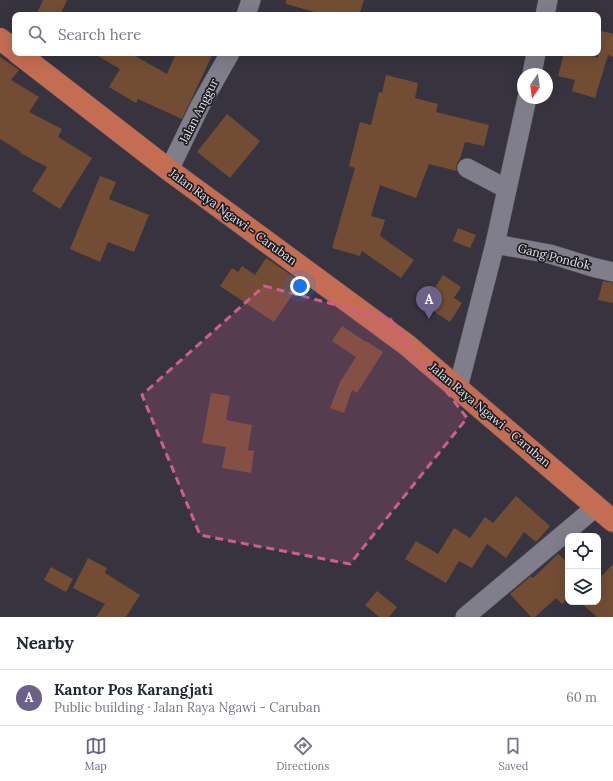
<!DOCTYPE html>
<html lang="en">
<head>
<meta charset="utf-8">
<style>
  :root { --surface:#fff; --page:#f2f2f3; --text:#1f2937; --muted:#747a83; --line:#e0e1e3; --accent:#6b6189 }
  body { margin:0; font-family:Lora,serif; background:var(--page); color:var(--text) }
  .controls { position:absolute; right:12px; bottom:12px; display:grid; overflow:hidden; border-radius:8px; box-shadow:0 4px 16px #0002 }
  .controls button { width:36px; height:36px; display:grid; place-items:center; padding:0; border:0; border-bottom:1px solid var(--line); background:var(--surface); color:var(--text); font:20px sans-serif }
  .compass { position:absolute; left:517px; top:68px; width:36px; height:36px; border-radius:50%; background:var(--surface); box-shadow:0 4px 16px #0002; rotate:193deg }
  .you { position:absolute; left:300px; top:286px; width:14px; height:14px; margin:-10px; border:3px solid #fff; border-radius:50%; background:#1a73e8; box-shadow:0 0 0 6px #1a73e833 }
  .badge { display:grid; place-items:center; width:26px; height:26px; border-radius:50%; background:var(--accent); color:#fff; font-size:13px; font-weight:700 }
  .pin { position:absolute; translate:-50% -33px; filter:drop-shadow(0 1px 2px #0008) }
  .pin::after { content:''; position:absolute; top:21px; width:14px; height:12px; background:inherit; clip-path:polygon(0 0,100% 0,50% 100%) }
  .list { margin:0; padding:0; list-style:none }
  h2 { display:flex; justify-content:space-between; align-items:center; height:52px; margin:0; padding:0 16px; font-size:17px }
  h2 small { font-size:13px; font-weight:400; color:var(--muted) }
  .list li { display:grid; grid-template-columns:26px 1fr auto; gap:12px; align-items:center; box-sizing:border-box; height:56px; padding:0 16px; border-top:1px solid var(--line) }
  .list b { display:block; font-size:15px; white-space:nowrap }
  .list p { margin:0; font-size:13px; white-space:nowrap; color:var(--muted) }
  .list em { font-size:13px; font-style:normal; color:var(--muted) }
  .icon { flex:none; width:22px; height:22px; fill:none; stroke:currentColor; stroke-width:2; stroke-linecap:round; stroke-linejoin:round }
  .map { position:relative; flex:none; width:613px; height:617px; overflow:hidden }
  .search { position:absolute; background:var(--surface); box-shadow:0 4px 16px #0002; left:12px; right:12px; top:12px; height:44px; display:flex; align-items:center; gap:10px; box-sizing:border-box; padding:0 14px; border-radius:8px; color:var(--muted); font-size:15px }
  .sheet { height:108px; background:var(--surface) }
  nav { display:flex; justify-content:space-around; align-items:center; box-sizing:border-box; height:56px; border-top:1px solid var(--line); background:var(--surface); font-size:11px; color:var(--muted) }
  nav a { display:grid; justify-items:center; gap:2px }
  nav .on { color:var(--accent) }
  .map>svg:first-child { display:block }
  .building { fill:#724d34 }
  .lines { fill:none; stroke-linecap:round; stroke-linejoin:round }
  .minor-casing { stroke:#56535d; stroke-width:20 }
  .highway-casing { stroke:#56535d; stroke-width:23 }
  .minor { stroke:#817e8b; stroke-width:19 }
  .highway { stroke:#c56d52; stroke-width:22 }
  .marked { fill:#ce5e8c; fill-opacity:0.2; stroke:#ce5e8c; stroke-width:3; stroke-dasharray:8 5; stroke-linejoin:round }
  .labels { text-anchor:middle; stroke-width:3.5; stroke-linejoin:round; paint-order:stroke }
  .street-label { font-size:12px; fill:#e3e1e8; stroke:#1e1d22 }
</style>
</head>
<body>
<div class="map">
<svg width="613" height="617" viewBox="0 0 613 617">
  <rect width="100%" height="100%" fill="#373440"/>
  <g class="building">
    <polygon points="43,0 67,0 60,15 36,15"/>
    <polygon points="286,0 364,0 359,15 317,15 318,13 286,4"/>
    <polygon points="598,30 613,34 613,57 608,55 595,98 572,91 575,80 558,76 564,53 582,53 598,58"/>
    <polygon points="93,53 130,53 167,74 176,53 213,53 182,119 138,99 136,103 109,87 120,69"/>
    <polygon points="0,57 19,70 11,80 39,97 29,112 62,129 58,137 92,158 60,209 32,191 47,167 20,153 21,152 0,139"/>
    <polygon points="386,75 418,83 415,98 438,104 436,112 489,125 484,146 465,142 460,159 457,163 456,168 457,171 429,164 416,198 380,185 371,216 385,220 380,236 414,260 401,278 362,251 360,256 332,248 355,168 349,166 360,122 371,125 379,92 382,93"/>
    <polygon points="227,114 260,141 230,178 197,152"/>
    <polygon points="100,176 116,182 109,199 149,215 134,252 108,242 100,262 70,249"/>
    <polygon points="458,228 476,235 470,248 453,241"/>
    <polygon points="266,258 301,282 274,322 220,286 232,268 238,272 242,266 255,275"/>
    <polygon points="443,275 461,287 454,298 462,303 450,322 424,305"/>
    <polygon points="603,281 613,283 613,303 598,300"/>
    <polygon points="342,326 366,342 366,341 383,352 357,393 352,390 344,413 330,408 340,382 356,357 332,341"/>
    <polygon points="211,393 230,396 226,420 252,425 248,450 254,451 251,473 222,468 226,447 202,443"/>
    <polygon points="516,496 550,526 536,542 524,532 506,558 487,544 472,568 459,561 446,583 405,559 416,541 438,554 454,528 470,538 485,517 493,523"/>
    <polygon points="558,554 568,563 568,598 562,604 556,598 535,617 531,617 510,594 531,576 533,578"/>
    <polygon points="88,558 107,568 105,573 140,595 126,617 96,617 105,604 73,588"/>
    <polygon points="613,564 613,617 597,617 580,602 598,602 598,580"/>
    <polygon points="51,567 73,579 66,592 44,580"/>
    <polygon points="377,591 397,607 389,617 379,617 365,605"/>
  </g>
  <g class="lines">
    <defs>
      <g id="minor">
        <polyline points="246,15 251,0"/>
        <polyline points="545,15 548,0"/>
        <polyline points="532,74 536,53"/>
        <polyline points="467,168 507,189"/>
        <polyline points="169,170 200,106 230,53"/>
        <polyline points="495,244 550,254 592,267 613,272"/>
        <polyline points="458,388 495,244 527,98"/>
        <polyline points="465,617 597,506"/>
      </g>
      <g id="highway">
        <polyline points="0,39 15,50"/>
        <polyline points="18,53 169,170 407,345 613,521"/>
      </g>
    </defs>
    <use href="#minor" class="minor-casing"/>
    <use href="#highway" class="highway-casing"/>
    <use href="#minor" class="minor"/>
    <use href="#highway" class="highway"/>
  </g>
  <path class="marked" d="M 264,286 L 390,319 L 467,418 L 350,564 L 200,535 L 142,395 Z"/>
  <g class="labels">
    <g class="street-label">
      <text transform="translate(199 111) rotate(-63)" y="4">Jalan Anggur</text>
      <text transform="translate(233 217) rotate(36)" y="4">Jalan Raya Ngawi - Caruban</text>
      <text transform="translate(554 257) rotate(14)" y="4">Gang Pondok</text>
      <text transform="translate(490 415) rotate(40)" y="4">Jalan Raya Ngawi - Caruban</text>
    </g>
  </g>
</svg>
<div class="controls">
<button><svg class="icon" aria-label="locate" viewBox="0 0 24 24"><circle cx="12" cy="12" r="6"/><path d="M12 2v4M12 18v4M2 12h4M18 12h4"/></svg></button>
<button><svg class="icon" aria-label="layers" viewBox="0 0 24 24"><path d="M12 4l9 5-9 5-9-5zM3 14l9 5 9-5"/></svg></button>
</div>
<svg class="compass" viewBox="-18 -18 36 36"><path d="M0-13l5 13h-10z" fill="#e53935"/><path d="M0 13l5-13h-10z" fill="#747a83"/></svg>
<div class="you"></div>
<div class="pin badge" style="left:429px;top:319px">A</div>
<div class="search"><svg class="icon" aria-label="search" viewBox="0 0 24 24"><circle cx="10" cy="10" r="6"/><path d="M15 15l6 6"/></svg>Search here</div>
</div>
<section class="sheet">
<h2>Nearby<small></small></h2>
<ul class="list">
<li><span class="badge">A</span><div><b>Kantor Pos Karangjati</b><p>Public building · Jalan Raya Ngawi - Caruban</p></div><em>60 m</em></li>
</ul>
</section>
<nav>
<a class="on"><svg class="icon" aria-label="map" viewBox="0 0 24 24"><path d="M3 6l6-2 6 2 6-2v14l-6 2-6-2-6 2zM9 4v14M15 6v14"/></svg>Map</a>
<a><svg class="icon" aria-label="directions" viewBox="0 0 24 24"><path d="M12 3l9 9-9 9-9-9zM9 14v-3h6M13 9l2 2-2 2"/></svg>Directions</a>
<a><svg class="icon" aria-label="saved" viewBox="0 0 24 24"><path d="M7 4h10v16l-5-4-5 4z"/></svg>Saved</a>
</nav>
</body>
</html>
